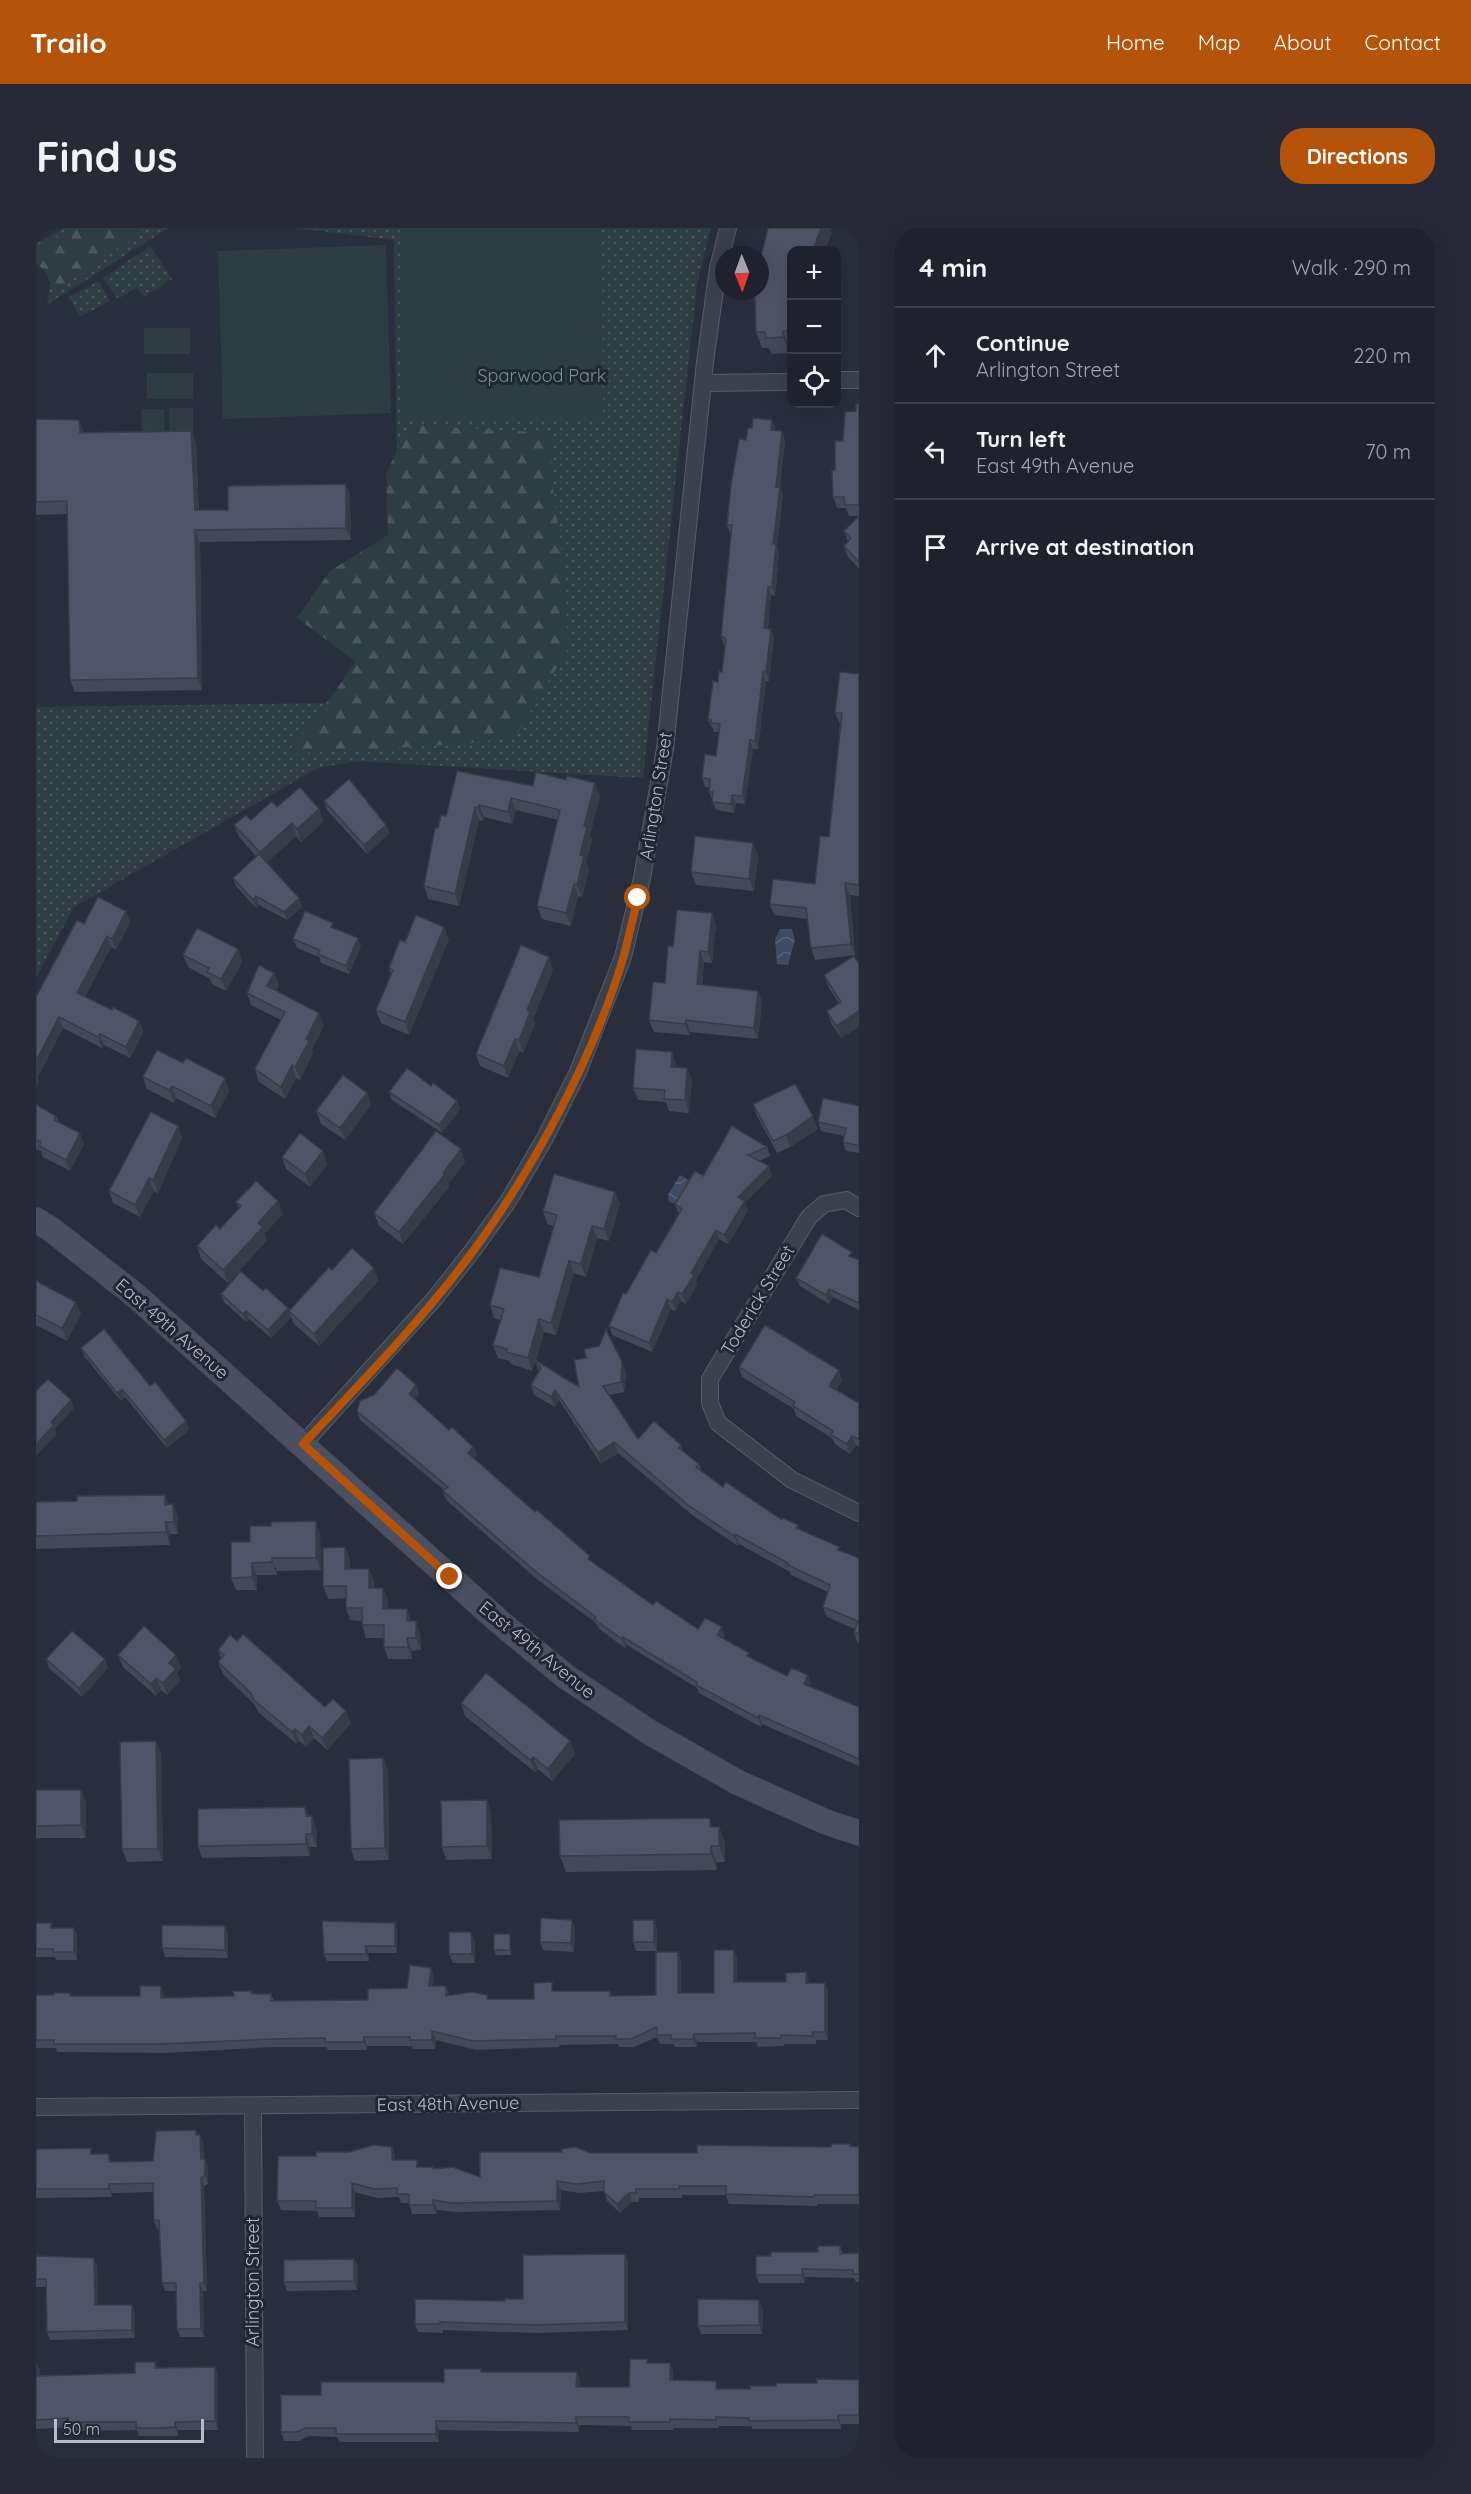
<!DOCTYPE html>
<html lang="en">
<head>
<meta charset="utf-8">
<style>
  :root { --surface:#1f222e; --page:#272a36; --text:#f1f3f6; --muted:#a1a4aa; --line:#3c3f4a; --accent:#b45309 }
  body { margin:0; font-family:Quicksand,sans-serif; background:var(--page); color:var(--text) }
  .controls { position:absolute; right:18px; top:18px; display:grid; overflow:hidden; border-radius:12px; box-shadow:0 6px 24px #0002 }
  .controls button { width:54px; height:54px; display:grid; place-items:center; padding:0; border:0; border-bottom:2px solid var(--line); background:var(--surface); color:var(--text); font:30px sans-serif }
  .compass { position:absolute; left:679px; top:18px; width:54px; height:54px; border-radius:50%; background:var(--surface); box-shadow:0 6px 24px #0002; rotate:179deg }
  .scale { position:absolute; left:18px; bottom:15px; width:150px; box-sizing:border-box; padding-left:6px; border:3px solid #b9bcc8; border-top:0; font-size:16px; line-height:21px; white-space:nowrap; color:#b9bcc8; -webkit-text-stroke:4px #212633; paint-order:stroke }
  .stop { position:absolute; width:18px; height:18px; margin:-14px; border:4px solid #b45309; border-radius:50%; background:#fff }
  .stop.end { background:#b45309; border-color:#fff; box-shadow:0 2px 6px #0008 }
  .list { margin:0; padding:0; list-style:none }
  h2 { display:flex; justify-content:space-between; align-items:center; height:78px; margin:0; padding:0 24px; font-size:26px }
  h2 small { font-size:20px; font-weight:400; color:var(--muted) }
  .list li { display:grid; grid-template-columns:39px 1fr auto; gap:18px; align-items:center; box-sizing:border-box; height:96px; padding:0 24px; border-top:2px solid var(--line) }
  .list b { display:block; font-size:22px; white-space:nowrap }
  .list p { margin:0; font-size:20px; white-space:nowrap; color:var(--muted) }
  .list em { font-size:20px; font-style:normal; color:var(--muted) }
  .icon { flex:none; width:33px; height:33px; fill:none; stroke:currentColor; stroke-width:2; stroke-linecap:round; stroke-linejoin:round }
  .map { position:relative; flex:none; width:823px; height:2230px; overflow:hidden; border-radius:24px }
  header { display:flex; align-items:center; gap:36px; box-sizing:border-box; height:84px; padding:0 30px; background:var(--accent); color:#fff }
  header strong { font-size:28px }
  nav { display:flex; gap:33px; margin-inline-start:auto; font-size:21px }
  .intro { display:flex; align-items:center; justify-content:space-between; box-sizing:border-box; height:144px; padding:0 36px }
  h1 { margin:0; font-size:42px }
  .button { padding:15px 27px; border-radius:24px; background:var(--accent); color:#fff; font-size:21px; font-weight:700 }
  main { display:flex; gap:36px; padding:0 36px }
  aside { flex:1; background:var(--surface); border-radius:24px; box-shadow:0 6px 24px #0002 }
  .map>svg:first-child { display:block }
  .grass { fill:url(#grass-dots) }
  .forest { fill:url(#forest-firs) }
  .pitch { fill:#2e3d42 }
  .water { fill:url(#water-waves) }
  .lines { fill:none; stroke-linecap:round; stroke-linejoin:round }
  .street-casing { stroke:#575c68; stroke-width:18 }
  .secondary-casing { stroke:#464a57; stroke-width:26 }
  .street { stroke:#3c414e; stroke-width:16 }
  .secondary { stroke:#4b5060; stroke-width:24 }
  .wall { fill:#444958 }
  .shaded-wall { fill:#373c47 }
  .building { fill:#4f5566; stroke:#373c47; stroke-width:1.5 }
  .route { stroke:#b45309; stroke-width:8 }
  .labels { text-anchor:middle; stroke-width:6; stroke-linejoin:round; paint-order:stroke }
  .park-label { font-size:18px; fill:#739681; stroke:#212633 }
  .street-label { font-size:18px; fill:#b9bcc8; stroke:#212633 }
</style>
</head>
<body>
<header>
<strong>Trailo</strong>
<nav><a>Home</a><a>Map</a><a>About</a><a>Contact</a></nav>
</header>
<div class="intro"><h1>Find us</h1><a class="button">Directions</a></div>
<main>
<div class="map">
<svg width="823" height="2230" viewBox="0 0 823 2230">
  <defs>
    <pattern id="grass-dots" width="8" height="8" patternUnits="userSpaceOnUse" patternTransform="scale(1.5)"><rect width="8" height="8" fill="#2e3d42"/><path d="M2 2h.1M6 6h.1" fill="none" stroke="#4a575c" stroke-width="1.8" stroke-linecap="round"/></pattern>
    <pattern id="forest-firs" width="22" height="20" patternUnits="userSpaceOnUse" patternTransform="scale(1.5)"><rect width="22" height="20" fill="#2e3d42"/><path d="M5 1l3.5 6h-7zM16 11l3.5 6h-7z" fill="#4a575c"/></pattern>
    <pattern id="water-waves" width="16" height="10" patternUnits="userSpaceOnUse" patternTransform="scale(1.5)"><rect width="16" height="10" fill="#414a64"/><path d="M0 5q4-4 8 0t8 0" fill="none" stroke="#5a6279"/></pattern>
  </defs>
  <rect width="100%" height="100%" fill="#292e3d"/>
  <g class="grass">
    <polygon points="28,0 132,0 11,77 16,47 0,31 0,16"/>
    <polygon points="260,0 675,0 661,57 607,550 322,533 282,540 38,679 0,750 0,479 364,474 358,12"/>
    <polygon points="114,18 136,51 108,69 101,59 82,71 67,50"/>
    <polygon points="63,53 74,73 44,89 33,69"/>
  </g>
  <g class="forest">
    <polygon points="37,0 111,0 19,64 10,45 0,34 0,21"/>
    <polygon points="373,197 514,205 516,254 529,349 532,421 479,509 427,516 250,526 301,461 319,433 261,390 294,343 352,307 350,246"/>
  </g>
  <g class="pitch">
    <polygon points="364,0 566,0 567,190 365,191"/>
    <polygon points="350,17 355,185 187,191 182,23"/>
    <rect x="108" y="100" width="46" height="26"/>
    <rect x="111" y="145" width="46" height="26"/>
    <polygon points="133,180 157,180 157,212 134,212"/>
    <polygon points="105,181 128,181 129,213 106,213"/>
  </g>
  <g class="water">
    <polygon points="744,701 756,701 759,712 752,737 741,736 739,711"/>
    <polygon points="644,947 656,954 641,976 633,974 632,967"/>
  </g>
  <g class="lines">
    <defs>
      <g id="street">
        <polyline points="800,152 823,152"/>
        <polyline points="667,155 756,154"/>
        <polyline points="823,980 810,972 788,976 773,989 674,1151 674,1175 682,1195 756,1252 823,1285"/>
        <polyline points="267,1216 400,1069 437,1022 473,972 509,910 542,844 587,729 606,650 629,521 669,134 682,40 692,0"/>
        <polyline points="217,1878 219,2230"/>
        <polyline points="0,1879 823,1872"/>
      </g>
      <polyline id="secondary" points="0,992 16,1002 100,1068 466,1396 529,1448 615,1505 701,1554 790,1594 823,1605"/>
    </defs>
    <use href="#street" class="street-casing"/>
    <use href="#secondary" class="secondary-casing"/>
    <use href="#street" class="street"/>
    <use href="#secondary" class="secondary"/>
  </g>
  <g class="wall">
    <polygon points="0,0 13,0 14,2 0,10"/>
    <polygon points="732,0 794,0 796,5 756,22 756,119 753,119 753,125 736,126 733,120 726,120 720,104 719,75 717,68"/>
    <polygon points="823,176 823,288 813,288 810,280 801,280 797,269 799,242 807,213"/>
    <polygon points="0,191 48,204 155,203 160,215 163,282 192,282 310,256 314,269 315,312 164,314 166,462 39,464 34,452 31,286 0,287"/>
    <polygon points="736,192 739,202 749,212 744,259 747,268 741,319 743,325 739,368 735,367 732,401 735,401 738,410 733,453 730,453 722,521 717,521 709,576 700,575 698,585 680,582 673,564 674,559 669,559 666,550 680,528 683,504 678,504 677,500 676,500 672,492 682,454 686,444 689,418 688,417 685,408 695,305 694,305 691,297 710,212 716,200"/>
    <polygon points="823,288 823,341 812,329 808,318 812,314 808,303"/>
    <polygon points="823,446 823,668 814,667 819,727 779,732 775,720 771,691 738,687 734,676 779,656 793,609 804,496 799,485"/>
    <polygon points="497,558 564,568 554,607 556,612 550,634 553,641 546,669 542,668 535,698 506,691 501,678 522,592 480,582 476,596 448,589 447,593 443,592 423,678 392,671 388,658 402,600 410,588"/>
    <polygon points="288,573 354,605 331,626 291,582"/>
    <polygon points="241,579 288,593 265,614 260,608 230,635 263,670 266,679 251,692 223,677 220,680 200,658 197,650 220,628 203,609 198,597 215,592"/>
    <polygon points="722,627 718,663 660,657 655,644"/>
    <polygon points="90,683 94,694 80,722 75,719 49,769 76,782 103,793 107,804 94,830 68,817 66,820 27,800 2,849 3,853 0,859 0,769 48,696"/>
    <polygon points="680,696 676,735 668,734 666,757 722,763 726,774 722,811 654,804 653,807 618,804 613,792 629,755 637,719"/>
    <polygon points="257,711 325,718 313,746 285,735 283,729 261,720"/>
    <polygon points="413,711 373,807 345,795 340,782 355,747 353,740 369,714"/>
    <polygon points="202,721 206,734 190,763 176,756 174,751 152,739 147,727"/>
    <polygon points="823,736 823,799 805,810 795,795 791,783 803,775 793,760 788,747"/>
    <polygon points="517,742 497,791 499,796 487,825 483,823 472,850 444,838 440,826"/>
    <polygon points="238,745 243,757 240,762 288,797 276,821 277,825 264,852 260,850 249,871 223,854 219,841 245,792 215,777 211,765"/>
    <polygon points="636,824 640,837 640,839 651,840 656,852 653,885 633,883 630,874 602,872 597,860"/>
    <polygon points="147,835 189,850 193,863 179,890 140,870 138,875 111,861 107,849"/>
    <polygon points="395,858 421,873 424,881 406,905 356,872 353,864"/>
    <polygon points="331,865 335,877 309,912 285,896 280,883"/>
    <polygon points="717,876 782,901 754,919 741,925 721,888"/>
    <polygon points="0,877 20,888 23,894 48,916 34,943 7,929 5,923 0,921"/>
    <polygon points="823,878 823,925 810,923 807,914 808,908 785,903 782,894"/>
    <polygon points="142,898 146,910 122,965 118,963 104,989 77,975 73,963"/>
    <polygon points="696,898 731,919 734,928 723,933 733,938 736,948 709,974 712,983 692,1016 683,1011 660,1052 661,1056 650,1076 645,1073 639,1083 635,1081 616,1124 576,1107 573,1098 590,1066 620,1025 643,986 639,976 667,948"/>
    <polygon points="246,929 291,936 274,959 250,941"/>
    <polygon points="429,934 412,956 413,959 367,1016 343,998 338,985"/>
    <polygon points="242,973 247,986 229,1005 231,1012 192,1055 165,1031 161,1018 184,1001 203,980 200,974"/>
    <polygon points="584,976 573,1013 561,1010 550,1049 538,1045 520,1107 508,1104 500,1132 543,1159 590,1144 588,1164 573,1167 602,1211 645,1217 647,1223 663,1236 666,1243 687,1259 805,1323 823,1330 823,1415 821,1414 818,1404 819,1401 791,1389 787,1379 792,1364 755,1347 754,1344 703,1316 702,1318 656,1287 582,1225 565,1236 523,1172 519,1179 498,1167 495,1157 503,1143 499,1133 496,1143 475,1136 473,1133 462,1130 457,1117 465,1092 458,1090 454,1077 503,1049 518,998 511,996 507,983"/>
    <polygon points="818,1030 823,1032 823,1082 797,1069 793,1076 764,1058 760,1050"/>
    <polygon points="338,1040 342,1053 283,1118 257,1095 255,1089 235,1110 213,1091 210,1094 188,1074 185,1066 227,1063 252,1080 253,1083 296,1042"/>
    <polygon points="0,1053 45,1086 31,1113 0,1097"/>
    <polygon points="45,1120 114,1158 150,1193 153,1202 131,1220 89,1169 85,1173 48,1128"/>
    <polygon points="703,1139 806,1152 800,1162 823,1175 823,1219 820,1217 814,1226 799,1216 796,1210 760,1188 758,1181 706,1149"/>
    <polygon points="380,1157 383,1166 379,1171 413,1202 437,1219 441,1227 438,1230 556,1334 617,1377 662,1401 689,1408 687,1411 715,1430 751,1448 775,1455 774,1458 823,1479 823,1538 726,1496 725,1499 663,1465 661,1460 591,1417 589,1420 562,1400 560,1395 502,1352 410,1272 407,1263 408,1262 324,1192 321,1183"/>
    <polygon points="0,1274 137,1276 142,1289 142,1306 134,1306 134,1317 0,1321"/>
    <polygon points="284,1306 285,1342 241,1343 241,1347 221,1347 221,1362 200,1362 195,1350 214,1314"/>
    <polygon points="309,1319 314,1332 314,1341 333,1341 338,1354 338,1360 347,1360 352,1372 352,1381 375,1393 384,1405 385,1422 376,1423 376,1431 352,1431 348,1419 348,1410 330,1410 326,1397 326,1393 314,1392 310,1380 310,1370 292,1371 287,1358"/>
    <polygon points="182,1422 289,1479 315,1495 291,1522 278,1510 270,1519 263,1513 261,1516 223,1485 218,1476 187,1446 182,1434 185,1431"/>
    <polygon points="82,1427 140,1427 145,1440 141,1444 144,1453 131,1467 125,1462 120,1468 87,1439"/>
    <polygon points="10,1431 69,1431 72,1440 46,1469 13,1440"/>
    <polygon points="425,1475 539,1526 516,1553 502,1541 499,1544 429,1488"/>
    <polygon points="120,1513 125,1526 127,1633 91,1634 86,1621"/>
    <polygon points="347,1530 352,1543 353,1632 319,1633 315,1621"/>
    <polygon points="0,1562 50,1574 50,1610 0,1610"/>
    <polygon points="269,1579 272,1588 276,1588 280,1600 281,1619 274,1619 274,1628 166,1630 162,1618"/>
    <polygon points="455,1584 456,1631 410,1632 406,1619"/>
    <polygon points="677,1599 683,1599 689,1615 689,1634 681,1634 681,1642 530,1644 524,1628"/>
    <polygon points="0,1695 16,1700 38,1700 41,1708 41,1732 20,1732 19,1729 0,1729"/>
    <polygon points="189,1698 192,1707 192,1730 129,1729 126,1720"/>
    <polygon points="539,1700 538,1724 507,1722 504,1714"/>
    <polygon points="621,1700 621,1723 600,1723 597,1714"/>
    <polygon points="361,1702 361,1725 333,1725 333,1733 291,1733 288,1726"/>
    <polygon points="474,1706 475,1710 475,1727 460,1727 458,1722"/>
    <polygon points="439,1713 439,1735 417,1735 413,1726"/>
    <polygon points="701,1730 701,1754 750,1754 770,1744 773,1755 792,1763 792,1812 780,1812 780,1816 748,1816 748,1818 722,1819 720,1814 661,1814 661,1819 639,1819 637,1816 624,1816 621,1809 598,1819 583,1819 582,1816 523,1817 523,1819 440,1822 400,1812 399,1821 377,1821 376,1818 331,1818 331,1822 292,1822 290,1819 238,1819 128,1825 21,1824 20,1820 0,1820 0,1767 18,1767 34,1765 35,1768 104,1768 128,1766 128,1770 235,1766 238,1773 332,1772 371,1760 398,1748 397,1758 410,1758 413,1768 452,1771 498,1771 519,1763 574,1763 576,1768 620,1767 645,1733 645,1765 678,1765"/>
    <polygon points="160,1902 161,1907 164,1907 167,1915 168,1931 172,1940 172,1956 168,1958 171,2063 167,2063 168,2109 144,2109 141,2101 140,2063 129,2063 126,2055 124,2001 121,2001 118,1993 117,1964 76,1965 76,1969 0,1970 0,1921 57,1926 73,1926 75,1934 117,1933"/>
    <polygon points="814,1916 815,1918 823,1919 823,1976 781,1976 781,1978 693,1976 690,1967 646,1967 646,1970 603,1970 603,1974 596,1974 584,1985 571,1973 568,1963 543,1965 525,1962 524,1982 420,1984 401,1982 400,1986 376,1986 373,1975 365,1975 363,1969 341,1970 319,1964 319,1989 283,1989 281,1983 245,1982 241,1973 280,1928 356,1919 359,1928 359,1932 384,1939 444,1949 554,1925 661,1925 795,1919"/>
    <polygon points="804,2018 807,2026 823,2025 823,2054 820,2054 818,2050 769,2049 769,2055 723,2055 720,2047 735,2028 782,2024"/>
    <polygon points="589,2026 592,2034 592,2102 501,2105 407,2102 407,2105 382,2104 379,2096 469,2073 487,2071"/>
    <polygon points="0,2028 61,2038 62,2077 96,2077 99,2085 99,2110 14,2112 11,2104 10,2059 0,2059"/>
    <polygon points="318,2031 322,2039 321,2062 251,2063 248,2054"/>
    <polygon points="727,2081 726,2106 665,2106 662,2098"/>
    <polygon points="611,2131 612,2135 634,2135 637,2144 637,2152 683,2161 714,2161 740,2158 823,2152 823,2196 805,2196 805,2201 717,2201 715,2198 683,2198 683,2200 637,2200 637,2202 596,2202 595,2198 543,2197 543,2204 403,2202 403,2214 304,2214 301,2209 273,2208 263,2213 248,2213 245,2204 285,2167 408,2154 446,2144 541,2144 544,2152 544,2159 593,2159"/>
    <polygon points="119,2134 121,2140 182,2147 182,2202 142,2202 142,2208 103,2208 101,2202 35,2203 33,2199 0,2201 0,2135 4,2143 4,2148 99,2145"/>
  </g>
  <g class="shaded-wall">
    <polygon points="785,0 794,0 796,5 789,22 777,22"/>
    <polygon points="747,103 753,119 753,125 747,109"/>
    <polygon points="43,192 48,204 44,205"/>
    <polygon points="736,192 740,201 738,210 735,202"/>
    <polygon points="155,203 160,215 163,295 159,282"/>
    <polygon points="746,203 749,212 743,267 740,259"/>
    <polygon points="310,256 314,269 315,312 310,300"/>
    <polygon points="744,259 747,268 741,319 743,325 739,368 736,359 737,316"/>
    <polygon points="159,302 164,314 166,462 162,450"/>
    <polygon points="732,359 735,367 731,409 728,400"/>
    <polygon points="735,401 738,410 733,453 730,444"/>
    <polygon points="727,444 730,453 722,521 719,513"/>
    <polygon points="714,512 717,521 709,576 706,568"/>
    <polygon points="559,555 564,568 554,607 556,612 550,634 553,641 546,669 541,657 544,627 548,598"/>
    <polygon points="696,567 700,575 698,585 695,576"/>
    <polygon points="475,570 480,582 476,596 472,584"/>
    <polygon points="443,577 448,589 447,593 442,580"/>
    <polygon points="439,579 443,592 423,678 419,666"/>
    <polygon points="283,581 288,593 265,614 261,601"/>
    <polygon points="256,595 260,608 228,637 224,624"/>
    <polygon points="350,597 354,605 331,626 328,617"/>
    <polygon points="717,615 722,627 718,663 713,651"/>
    <polygon points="809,655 814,667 819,727 815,716"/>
    <polygon points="538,656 542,668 535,698 530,685"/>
    <polygon points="220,668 223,677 220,680 217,672"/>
    <polygon points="263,670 266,679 251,692 248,684"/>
    <polygon points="90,683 94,694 80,722 76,711"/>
    <polygon points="676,685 680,696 676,735 672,724"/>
    <polygon points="408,699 413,711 373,807 369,794"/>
    <polygon points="71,708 75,719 45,776 41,765"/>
    <polygon points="322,710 325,718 313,746 310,738"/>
    <polygon points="202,721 206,734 190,763 185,751"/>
    <polygon points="664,723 668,734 665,768 661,756"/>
    <polygon points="513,729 517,742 497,791 499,796 487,825 483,812 491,782"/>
    <polygon points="238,745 243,757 236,770 231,758"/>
    <polygon points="722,763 726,774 722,811 718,800"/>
    <polygon points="823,783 823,799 805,810 800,798"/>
    <polygon points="283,785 288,797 276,821 277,825 264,852 259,839 270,811"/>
    <polygon points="23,789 27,800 2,849 3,853 0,859 0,833"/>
    <polygon points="650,792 654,804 653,807 649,796"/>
    <polygon points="103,793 107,804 94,830 90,819"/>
    <polygon points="64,806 68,817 66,820 62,809"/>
    <polygon points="479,811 483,823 472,850 468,838"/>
    <polygon points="636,824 640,837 639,851 635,839"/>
    <polygon points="256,837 260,850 249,871 245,859"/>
    <polygon points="651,840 656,852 653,885 649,872"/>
    <polygon points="189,850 193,863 179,890 175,878"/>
    <polygon points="136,858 140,870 138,875 133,862"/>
    <polygon points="331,865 335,877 309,912 304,900"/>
    <polygon points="421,873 424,881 406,905 403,897"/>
    <polygon points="777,888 782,901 754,919 750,907"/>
    <polygon points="142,898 146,910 122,965 117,952"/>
    <polygon points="44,905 48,916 34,943 30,932"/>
    <polygon points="425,921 429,934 412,956 413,959 367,1016 363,1004"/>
    <polygon points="287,923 291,936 274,959 269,946"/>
    <polygon points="733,938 736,948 709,974 712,983 692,1016 688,1007 702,969"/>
    <polygon points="113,950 118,963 104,989 99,977"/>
    <polygon points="579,964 584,976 573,1013 568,1001"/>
    <polygon points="242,973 247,986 229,1005 231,1012 192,1055 187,1042 222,995"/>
    <polygon points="556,998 561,1010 550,1049 545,1036"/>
    <polygon points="680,1002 683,1011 660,1052 661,1056 650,1076 646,1066 655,1045"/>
    <polygon points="533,1033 538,1045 520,1107 515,1095"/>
    <polygon points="338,1040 342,1053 283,1118 278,1106"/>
    <polygon points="793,1061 797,1069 793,1076 790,1067"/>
    <polygon points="642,1064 645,1073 639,1083 636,1074"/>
    <polygon points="631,1071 635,1081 616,1124 613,1115"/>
    <polygon points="40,1074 45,1086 31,1113 26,1100"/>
    <polygon points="252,1080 255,1089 235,1110 232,1102"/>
    <polygon points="210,1083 213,1091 210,1094 207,1086"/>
    <polygon points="503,1091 508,1104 496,1143 492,1130"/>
    <polygon points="586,1134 590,1144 588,1164 585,1154"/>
    <polygon points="803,1142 806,1152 797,1167 793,1158"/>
    <polygon points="380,1157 383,1166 376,1174 373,1166"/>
    <polygon points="86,1161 89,1169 85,1173 81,1165"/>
    <polygon points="519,1162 523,1172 519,1179 515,1169"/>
    <polygon points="35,1172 38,1180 19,1201 21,1206 0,1228 0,1216 15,1194"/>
    <polygon points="150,1193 153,1202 131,1220 128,1212"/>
    <polygon points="816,1208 820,1217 814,1226 811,1216"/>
    <polygon points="578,1214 582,1225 565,1236 562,1225"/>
    <polygon points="437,1219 441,1227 435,1233 432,1225"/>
    <polygon points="129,1267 134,1279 129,1277"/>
    <polygon points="137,1276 142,1289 142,1306 138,1294"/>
    <polygon points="280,1293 284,1306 285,1342 280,1330"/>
    <polygon points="130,1294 134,1306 134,1317 130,1304"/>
    <polygon points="699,1306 703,1316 702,1318 698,1308"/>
    <polygon points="309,1319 314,1332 314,1354 309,1341"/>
    <polygon points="236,1330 241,1343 241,1347 236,1334"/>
    <polygon points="216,1335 221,1347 221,1362 216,1349"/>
    <polygon points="333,1341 338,1354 338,1372 333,1360"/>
    <polygon points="347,1360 352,1372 352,1394 347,1381"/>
    <polygon points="371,1381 376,1394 371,1393"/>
    <polygon points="380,1393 384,1405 385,1422 380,1410"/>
    <polygon points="686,1399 689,1408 684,1416 681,1407"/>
    <polygon points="587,1409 591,1417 589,1420 586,1411"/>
    <polygon points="371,1410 376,1423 376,1431 372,1419"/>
    <polygon points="140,1427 145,1440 141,1444 144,1453 131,1467 127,1455 133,1435"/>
    <polygon points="69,1431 72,1440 46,1469 43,1460"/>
    <polygon points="772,1447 775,1455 771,1464 768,1456"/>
    <polygon points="120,1450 125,1462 120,1468 115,1456"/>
    <polygon points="310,1483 315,1495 291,1522 286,1510"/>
    <polygon points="723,1487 726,1496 725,1499 722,1490"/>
    <polygon points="273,1498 278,1510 270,1519 266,1507"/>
    <polygon points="259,1501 263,1513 261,1516 256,1504"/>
    <polygon points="120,1513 125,1526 127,1633 122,1621"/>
    <polygon points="534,1513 539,1526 516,1553 512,1541"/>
    <polygon points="497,1529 502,1541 499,1544 494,1532"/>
    <polygon points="347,1530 352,1543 353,1632 349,1620"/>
    <polygon points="45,1562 50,1574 50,1610 45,1597"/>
    <polygon points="451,1572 455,1584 456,1631 451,1618"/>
    <polygon points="276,1588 280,1600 281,1619 276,1606"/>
    <polygon points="683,1599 689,1615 689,1634 683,1618"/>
    <polygon points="270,1606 274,1619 274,1628 270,1616"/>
    <polygon points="675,1618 681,1634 681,1642 675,1626"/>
    <polygon points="536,1692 539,1700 538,1724 535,1715"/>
    <polygon points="618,1692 621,1700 621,1723 618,1714"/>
    <polygon points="359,1695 361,1702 361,1725 359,1718"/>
    <polygon points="189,1698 192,1707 192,1730 189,1722"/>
    <polygon points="38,1700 41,1708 41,1732 38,1724"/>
    <polygon points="435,1704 439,1713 439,1735 436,1726"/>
    <polygon points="474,1706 475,1710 475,1727 474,1722"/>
    <polygon points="330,1718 333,1725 333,1733 330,1726"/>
    <polygon points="698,1722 701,1730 701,1763 698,1754"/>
    <polygon points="642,1724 645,1733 645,1773 642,1765"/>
    <polygon points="395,1740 398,1748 396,1766 393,1758"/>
    <polygon points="770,1744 773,1753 773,1763 770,1755"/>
    <polygon points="789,1755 792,1763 792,1812 789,1804"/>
    <polygon points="125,1758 128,1766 128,1779 125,1770"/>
    <polygon points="410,1758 413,1766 413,1777 410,1768"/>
    <polygon points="396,1803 400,1812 399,1821 396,1812"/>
    <polygon points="658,1806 661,1814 661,1819 657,1811"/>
    <polygon points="328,1809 331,1818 331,1822 328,1814"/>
    <polygon points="164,1907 167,1915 168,1940 165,1931"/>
    <polygon points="356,1919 359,1928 359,1941 356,1932"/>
    <polygon points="169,1931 172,1940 172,1956 169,1947"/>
    <polygon points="165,1950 168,1958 171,2063 168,2055"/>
    <polygon points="521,1953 525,1962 524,1982 521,1973"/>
    <polygon points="316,1955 319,1964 319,1989 316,1980"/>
    <polygon points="73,1956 76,1965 76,1969 73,1961"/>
    <polygon points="593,1965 596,1974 584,1985 581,1976"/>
    <polygon points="397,1972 401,1982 400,1986 397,1977"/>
    <polygon points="589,2026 592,2034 592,2102 589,2094"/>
    <polygon points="58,2030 61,2038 62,2085 59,2077"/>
    <polygon points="318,2031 322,2039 321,2062 318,2053"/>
    <polygon points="766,2041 769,2049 769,2055 766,2047"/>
    <polygon points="164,2055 167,2063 168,2109 165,2101"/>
    <polygon points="723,2072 727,2081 726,2106 723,2097"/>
    <polygon points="96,2077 99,2085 99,2110 96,2102"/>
    <polygon points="0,2135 4,2143 4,2156 0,2148"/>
    <polygon points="634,2135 637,2144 637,2161 634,2152"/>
    <polygon points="179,2139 182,2147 182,2202 179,2193"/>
    <polygon points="541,2144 544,2152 544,2167 540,2159"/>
    <polygon points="802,2187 805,2196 805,2201 802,2192"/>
    <polygon points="540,2189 543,2197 543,2204 540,2195"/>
    <polygon points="400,2193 403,2202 403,2214 400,2206"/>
    <polygon points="139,2194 142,2202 142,2208 139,2199"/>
  </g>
  <g class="building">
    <polygon points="732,0 785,0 777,22 780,22 756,22 756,103 747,103 747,109 730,110 729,104 720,104 719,69 717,68 717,63 724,63 724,32"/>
    <polygon points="820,176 823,176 823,277 809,277 808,269 797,269 796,242 799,242 799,213 807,213 809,184 820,183"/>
    <polygon points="717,190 736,192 735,202 746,203 740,259 744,259 737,316 740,316 736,359 732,359 728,400 735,401 730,444 727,444 719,513 714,512 706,568 696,567 695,576 676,574 677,564 673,564 674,551 666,550 669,526 680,528 684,496 675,495 675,492 672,492 677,453 682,454 683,443 686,444 690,411 685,408 696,297 691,297 695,256 703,211 710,212 712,200 716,200"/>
    <polygon points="0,191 43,192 44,205 155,203 159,282 192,282 192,258 310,256 310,300 159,302 162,450 34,452 31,273 0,274"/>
    <polygon points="823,288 823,334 808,318 815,310 808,303"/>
    <polygon points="804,444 823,446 823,657 809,655 815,716 775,720 770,680 734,676 737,651 779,656 784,608 793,609 806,485 799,485"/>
    <polygon points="421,543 497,558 500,544 530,552 531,548 559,555 548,598 551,599 544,627 548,628 541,657 538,656 530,685 501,678 524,582 475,570 472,584 443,577 442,580 439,579 419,666 388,658 399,600 402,600 405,587 410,588"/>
    <polygon points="313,551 350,597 328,617 288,573"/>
    <polygon points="264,559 283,581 261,601 256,595 224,624 198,597 210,587 215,592 236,573 241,579"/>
    <polygon points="659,608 717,615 713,651 655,644"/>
    <polygon points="223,626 263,670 248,684 220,668 217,672 197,650"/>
    <polygon points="62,669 90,683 76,711 71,708 41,765 76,782 77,779 103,793 90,819 64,806 62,809 23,789 0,833 0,769 41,692 48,696"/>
    <polygon points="641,682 676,685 672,724 664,723 661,756 722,763 718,800 650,792 649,796 613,792 617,754 629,755 632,718 637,719"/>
    <polygon points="269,683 297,695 295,699 322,710 310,738 282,726 284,722 257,711"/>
    <polygon points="380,687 408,699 369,794 340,782 357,742 353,740 364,712 369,714"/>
    <polygon points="161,700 202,721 185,751 171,744 173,740 147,727"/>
    <polygon points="485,717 513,729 491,782 494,784 483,812 479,811 468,838 440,826"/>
    <polygon points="818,728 823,736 823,783 800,798 791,783 805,774 788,747"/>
    <polygon points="223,737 238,745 231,758 283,785 270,811 273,813 259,839 256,837 245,859 219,841 249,784 211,765"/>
    <polygon points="600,821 636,824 635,839 651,840 649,872 628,871 629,862 597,860"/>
    <polygon points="121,822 147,835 150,830 189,850 175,878 136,858 133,862 107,849"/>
    <polygon points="371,840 395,858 397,855 421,873 403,897 353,864"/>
    <polygon points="307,847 331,865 304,900 280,883"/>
    <polygon points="759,856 777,888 750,907 737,913 717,876"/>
    <polygon points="787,870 823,878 823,918 807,914 810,900 782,894"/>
    <polygon points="0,877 20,888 18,892 44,905 30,932 3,918 5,914 0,912"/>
    <polygon points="115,884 142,898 117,952 113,950 99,977 73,963"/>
    <polygon points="696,898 731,919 712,927 733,938 702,969 709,973 688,1007 680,1002 655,1045 658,1047 646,1066 642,1064 636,1074 631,1071 613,1115 573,1098 587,1065 590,1066 615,1022 620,1025 646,981 639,976 659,943 667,948"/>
    <polygon points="400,903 425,921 407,945 409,946 363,1004 338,985"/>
    <polygon points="264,905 287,923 269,946 246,929"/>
    <polygon points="518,946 579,964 568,1001 556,998 545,1036 533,1033 515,1095 503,1091 492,1130 470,1124 471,1121 457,1117 468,1081 454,1077 464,1040 503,1049 521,987 507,983"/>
    <polygon points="220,953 242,973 222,995 227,999 187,1042 161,1018 180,997 184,1001 205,978 200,974"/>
    <polygon points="786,1006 816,1024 813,1028 823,1032 823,1075 793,1061 790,1067 760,1050"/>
    <polygon points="316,1020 338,1040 278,1106 253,1083 293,1039 296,1042"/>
    <polygon points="205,1043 227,1063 230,1060 252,1080 232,1102 210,1083 207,1086 185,1066"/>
    <polygon points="0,1053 40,1074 26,1100 0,1087"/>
    <polygon points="729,1097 803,1142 793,1158 823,1175 823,1211 816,1208 811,1216 795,1207 797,1203 757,1178 759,1174 703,1139"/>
    <polygon points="68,1101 114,1158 119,1154 150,1193 128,1212 86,1161 81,1165 45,1120"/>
    <polygon points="570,1102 586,1134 585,1154 567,1158 602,1211 618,1193 645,1217 643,1220 663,1236 660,1239 687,1259 690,1254 746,1292 747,1290 762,1297 760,1300 804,1319 802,1322 823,1330 823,1406 818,1404 822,1393 787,1379 794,1357 752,1337 752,1335 699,1306 698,1308 652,1277 578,1214 562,1225 519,1162 515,1169 495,1157 505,1140 499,1132 543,1159 538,1132 550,1130 548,1121 563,1118"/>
    <polygon points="361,1140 380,1157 373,1166 413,1202 416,1199 437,1219 432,1225 499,1284 501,1282 554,1328 552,1331 617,1377 620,1373 662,1401 669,1390 686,1399 681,1407 713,1425 711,1428 751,1448 755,1440 772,1447 768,1456 823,1479 823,1531 723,1487 722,1490 660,1457 661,1454 587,1409 586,1411 558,1391 560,1389 499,1343 407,1263 412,1259 321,1183 324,1173 338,1167"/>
    <polygon points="12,1151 35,1172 15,1194 18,1197 0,1216 0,1163"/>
    <polygon points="129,1267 129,1277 137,1276 138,1294 130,1294 130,1304 0,1308 0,1274 41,1273 41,1268"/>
    <polygon points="280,1293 280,1330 236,1330 236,1334 216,1335 216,1349 195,1350 195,1314 214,1314 214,1298 235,1298 235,1294"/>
    <polygon points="309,1319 309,1341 333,1341 333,1360 347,1360 347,1381 371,1381 371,1393 380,1393 380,1410 371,1410 372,1419 348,1419 348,1397 326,1397 326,1380 310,1380 310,1358 287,1358 287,1320"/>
    <polygon points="108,1398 140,1427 133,1435 140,1441 127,1455 120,1450 115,1456 82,1427"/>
    <polygon points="36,1403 69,1431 43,1460 10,1431"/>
    <polygon points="207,1406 289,1479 297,1471 310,1483 286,1510 273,1498 266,1507 259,1501 256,1504 218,1472 214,1464 182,1434 188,1427 182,1422 194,1407 201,1413"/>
    <polygon points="450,1445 534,1513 512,1541 497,1529 494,1532 425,1475"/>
    <polygon points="120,1513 122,1621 86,1621 84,1514"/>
    <polygon points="347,1530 349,1620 315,1621 313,1531"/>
    <polygon points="0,1562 45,1562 45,1597 0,1598"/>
    <polygon points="451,1572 451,1618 406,1619 405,1573"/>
    <polygon points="269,1579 270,1588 276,1588 276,1606 270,1606 270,1616 162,1618 162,1581"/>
    <polygon points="674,1590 674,1599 683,1599 683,1618 675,1618 675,1626 524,1628 523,1592"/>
    <polygon points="505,1690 536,1692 535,1715 504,1714"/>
    <rect x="597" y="1692" width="21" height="22"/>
    <polygon points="286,1693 359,1695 359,1718 330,1718 330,1726 288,1726"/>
    <polygon points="0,1695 15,1695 15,1700 38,1700 38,1724 17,1724 17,1721 0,1721"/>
    <polygon points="126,1697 189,1698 189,1722 126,1720"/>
    <polygon points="413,1704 435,1704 436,1726 413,1726"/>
    <rect x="458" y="1706" width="16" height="16"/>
    <polygon points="678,1722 698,1722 698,1754 750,1754 750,1745 770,1744 770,1755 789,1755 789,1804 776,1804 777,1808 745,1807 745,1810 719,1810 719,1805 658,1806 657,1811 635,1811 635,1807 621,1807 621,1799 595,1811 580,1811 580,1808 520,1808 520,1811 437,1813 396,1803 396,1812 374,1812 374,1809 328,1809 328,1814 289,1814 289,1810 235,1811 125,1816 18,1816 18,1812 0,1812 0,1767 18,1767 18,1765 34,1765 34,1768 104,1768 104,1758 125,1758 125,1770 198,1768 197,1763 215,1763 216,1766 235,1766 235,1773 332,1772 332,1761 371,1760 374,1737 395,1740 393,1758 410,1758 410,1768 436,1764 451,1767 451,1771 498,1771 498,1755 516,1754 516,1763 574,1763 574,1768 620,1767 620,1724 642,1724 642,1765 678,1765"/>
    <polygon points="160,1902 160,1907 164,1907 165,1931 169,1931 169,1947 165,1950 168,2055 164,2055 165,2101 141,2101 140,2055 126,2055 123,1992 118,1993 117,1955 73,1956 73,1961 0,1961 0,1921 55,1920 55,1926 73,1926 73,1934 117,1933 120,1903"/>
    <polygon points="796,1916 814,1916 814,1918 823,1919 823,1967 778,1967 778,1969 690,1966 690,1958 643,1958 643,1961 600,1961 600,1965 593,1965 581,1976 568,1964 568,1953 540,1956 521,1953 521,1973 416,1975 397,1972 397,1977 373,1977 373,1966 361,1966 361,1960 338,1961 316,1955 316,1980 280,1980 280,1973 241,1973 242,1928 280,1928 280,1924 313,1924 338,1917 356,1919 356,1932 381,1932 381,1939 397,1939 397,1941 417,1939 444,1949 444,1924 526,1924 526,1921 540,1919 554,1925 661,1925 661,1917 795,1919"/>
    <polygon points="782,2018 804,2018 804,2026 823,2025 823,2046 817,2046 817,2042 766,2041 766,2047 720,2047 720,2028 735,2028 735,2024 782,2024"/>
    <polygon points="589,2026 589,2094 498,2097 404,2094 404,2096 379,2096 379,2071 469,2073 469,2071 487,2071 487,2027"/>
    <polygon points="0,2028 58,2030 59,2077 96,2077 96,2102 11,2104 10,2051 0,2051"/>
    <polygon points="318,2031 318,2053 248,2054 248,2032"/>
    <polygon points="662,2071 723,2072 723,2097 662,2098"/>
    <polygon points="594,2131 611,2131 611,2135 634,2135 634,2152 680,2153 680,2161 714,2161 714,2158 740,2158 740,2155 781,2155 781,2151 823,2152 823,2187 802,2187 802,2192 713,2193 713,2190 680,2189 680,2192 634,2191 634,2194 593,2194 593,2189 540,2189 540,2195 400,2193 400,2206 300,2206 300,2200 270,2200 260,2204 245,2204 245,2167 285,2167 285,2154 408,2154 408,2141 445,2141 445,2144 541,2144 540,2159 593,2159"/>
    <polygon points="99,2134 119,2134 119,2140 179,2139 179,2193 139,2194 139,2199 125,2200 100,2200 100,2194 32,2194 32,2190 0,2192 0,2135 0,2148 99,2145"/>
  </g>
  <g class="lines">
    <path class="route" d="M 414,1349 L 267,1216 C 326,1154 387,1091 438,1022 C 499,938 559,827 588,727 C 593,708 597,689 602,670"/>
  </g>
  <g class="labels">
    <g class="park-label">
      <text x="506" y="154">Sparwood Park</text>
    </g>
    <g class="street-label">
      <text transform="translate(620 568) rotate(-81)" y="6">Arlington Street</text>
      <text transform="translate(722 1072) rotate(-59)" y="6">Toderick Street</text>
      <text transform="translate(136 1101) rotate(41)" y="6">East 49th Avenue</text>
      <text transform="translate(501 1422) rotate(39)" y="6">East 49th Avenue</text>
      <text transform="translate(412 1876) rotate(-1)" y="6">East 48th Avenue</text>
      <text transform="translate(217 2054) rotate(-90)" y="6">Arlington Street</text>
    </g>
  </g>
</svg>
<div class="controls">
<button>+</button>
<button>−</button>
<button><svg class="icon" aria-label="locate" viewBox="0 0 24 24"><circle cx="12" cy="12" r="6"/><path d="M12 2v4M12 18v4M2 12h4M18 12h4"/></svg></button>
</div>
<svg class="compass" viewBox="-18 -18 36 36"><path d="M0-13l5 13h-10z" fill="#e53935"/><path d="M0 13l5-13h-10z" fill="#a1a4aa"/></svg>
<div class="scale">50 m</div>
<div class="stop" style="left:602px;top:670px"></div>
<div class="stop end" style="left:414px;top:1349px"></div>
</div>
<aside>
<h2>4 min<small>Walk · 290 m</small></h2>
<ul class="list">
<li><svg class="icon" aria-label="ahead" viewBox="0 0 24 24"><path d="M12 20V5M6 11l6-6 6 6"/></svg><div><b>Continue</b><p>Arlington Street</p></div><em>220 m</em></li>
<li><svg class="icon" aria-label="left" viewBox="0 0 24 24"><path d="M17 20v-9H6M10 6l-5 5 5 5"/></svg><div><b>Turn left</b><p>East 49th Avenue</p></div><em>70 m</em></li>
<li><svg class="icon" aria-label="arrive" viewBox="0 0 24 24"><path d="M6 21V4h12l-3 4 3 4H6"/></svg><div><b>Arrive at destination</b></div></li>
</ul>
</aside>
</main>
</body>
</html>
